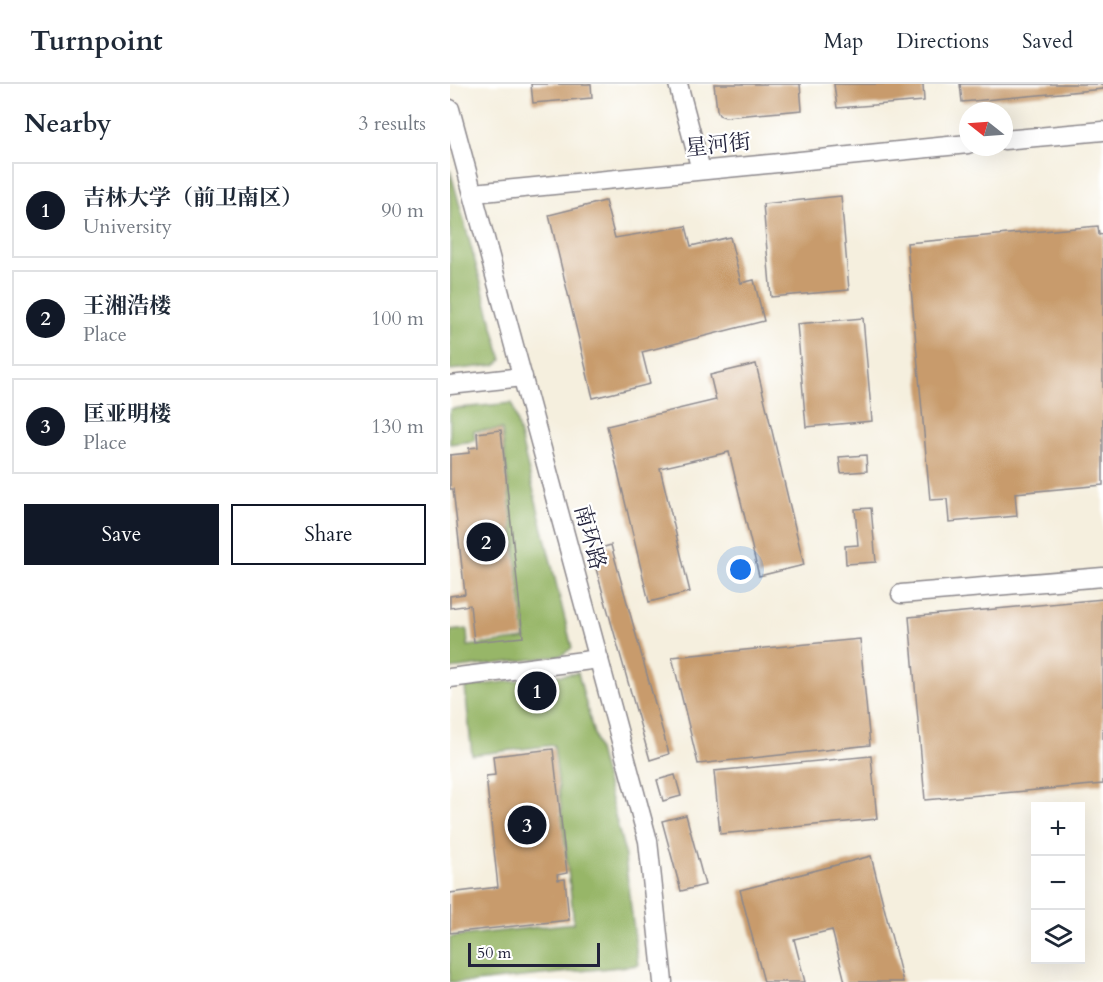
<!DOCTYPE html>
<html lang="en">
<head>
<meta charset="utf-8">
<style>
  :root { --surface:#fff; --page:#f6f6f7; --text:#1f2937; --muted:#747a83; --line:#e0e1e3; --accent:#111827 }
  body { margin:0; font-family:Cardo,"Noto Serif SC",serif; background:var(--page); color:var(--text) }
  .controls { position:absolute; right:18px; bottom:18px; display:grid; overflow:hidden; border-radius:0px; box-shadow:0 6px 24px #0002 }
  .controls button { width:54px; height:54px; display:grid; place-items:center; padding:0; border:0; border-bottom:2px solid var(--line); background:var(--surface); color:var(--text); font:30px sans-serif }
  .compass { position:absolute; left:509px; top:18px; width:54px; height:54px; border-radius:50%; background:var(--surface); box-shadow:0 6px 24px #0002; rotate:287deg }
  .scale { position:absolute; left:18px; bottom:15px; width:132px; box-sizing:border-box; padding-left:6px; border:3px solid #22223b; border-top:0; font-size:16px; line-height:21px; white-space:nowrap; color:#22223b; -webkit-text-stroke:4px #fff; paint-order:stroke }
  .you { position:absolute; left:291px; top:486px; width:21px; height:21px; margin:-15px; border:4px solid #fff; border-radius:50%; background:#1a73e8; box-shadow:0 0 0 9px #1a73e833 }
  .badge { display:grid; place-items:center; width:39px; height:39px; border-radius:50%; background:var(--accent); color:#fff; font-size:20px; font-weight:700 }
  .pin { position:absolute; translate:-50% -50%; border:3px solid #fff; box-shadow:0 2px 6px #0006 }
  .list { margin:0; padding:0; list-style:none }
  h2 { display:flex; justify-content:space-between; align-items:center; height:78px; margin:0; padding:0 24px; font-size:26px }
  h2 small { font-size:20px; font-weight:400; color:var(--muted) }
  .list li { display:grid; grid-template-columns:39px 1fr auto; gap:18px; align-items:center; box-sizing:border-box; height:96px; margin:0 12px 12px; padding:0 12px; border:2px solid var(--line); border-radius:0px }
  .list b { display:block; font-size:22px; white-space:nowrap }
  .list p { margin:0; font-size:20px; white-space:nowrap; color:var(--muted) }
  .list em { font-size:20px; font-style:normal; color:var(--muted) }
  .actions { display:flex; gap:12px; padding:18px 24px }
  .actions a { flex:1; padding:14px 0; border:2px solid var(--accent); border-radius:0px; text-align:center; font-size:21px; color:var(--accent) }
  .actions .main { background:var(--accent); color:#fff }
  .icon { flex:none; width:33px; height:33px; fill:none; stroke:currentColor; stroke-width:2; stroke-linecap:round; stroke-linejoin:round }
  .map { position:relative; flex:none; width:653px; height:898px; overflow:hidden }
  header { display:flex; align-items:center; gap:36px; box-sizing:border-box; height:84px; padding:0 30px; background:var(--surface); border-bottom:2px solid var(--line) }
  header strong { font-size:28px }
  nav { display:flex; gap:33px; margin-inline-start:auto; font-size:21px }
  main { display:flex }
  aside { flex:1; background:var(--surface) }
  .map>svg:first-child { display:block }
  .forest { fill:#97b668; stroke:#5c6c52; stroke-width:1.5 }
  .building { fill:#c89b6c }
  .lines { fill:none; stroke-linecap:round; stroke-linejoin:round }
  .minor-casing { stroke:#8c888c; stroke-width:21 }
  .minor { stroke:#fff; stroke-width:18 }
  .labels { text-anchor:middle; stroke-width:4.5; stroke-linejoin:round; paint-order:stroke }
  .street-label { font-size:22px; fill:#22223b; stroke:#fff }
</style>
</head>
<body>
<header>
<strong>Turnpoint</strong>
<nav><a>Map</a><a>Directions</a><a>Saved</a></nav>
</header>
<main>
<aside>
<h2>Nearby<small>3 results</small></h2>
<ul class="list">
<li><span class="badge">1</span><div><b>吉林大学（前卫南区）</b><p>University</p></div><em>90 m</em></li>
<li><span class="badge">2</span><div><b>王湘浩楼</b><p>Place</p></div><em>100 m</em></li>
<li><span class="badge">3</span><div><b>匡亚明楼</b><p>Place</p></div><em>130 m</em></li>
</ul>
<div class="actions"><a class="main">Save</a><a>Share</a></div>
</aside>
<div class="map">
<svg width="653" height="898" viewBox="0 0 653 898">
  <rect width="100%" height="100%" fill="#fff"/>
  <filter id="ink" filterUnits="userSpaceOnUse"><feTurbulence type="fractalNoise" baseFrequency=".0167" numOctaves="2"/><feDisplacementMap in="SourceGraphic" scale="12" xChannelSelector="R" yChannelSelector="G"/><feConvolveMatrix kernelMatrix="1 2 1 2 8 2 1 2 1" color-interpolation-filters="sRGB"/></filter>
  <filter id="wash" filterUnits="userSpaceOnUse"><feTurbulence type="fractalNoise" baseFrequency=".008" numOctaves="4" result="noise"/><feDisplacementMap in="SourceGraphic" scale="24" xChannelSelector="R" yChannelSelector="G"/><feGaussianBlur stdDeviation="1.35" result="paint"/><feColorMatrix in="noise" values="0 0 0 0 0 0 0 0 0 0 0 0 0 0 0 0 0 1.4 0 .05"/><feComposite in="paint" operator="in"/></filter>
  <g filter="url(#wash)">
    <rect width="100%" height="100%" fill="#f5efde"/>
    <g class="forest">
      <polygon points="0,86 52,276 46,281 0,286"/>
      <polygon points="62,319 122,564 110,572 0,585 0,547 17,545 18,562 75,555 52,345 24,347 25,357 0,360 0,325"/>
      <polygon points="128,589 174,766 188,881 24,898 0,898 0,853 124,839 104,661 22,671 15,603"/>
    </g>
    <g id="blocks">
      <g class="building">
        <polygon points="81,0 141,0 142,14 83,19"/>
        <polygon points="264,0 350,0 352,26 275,33 269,31 267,26"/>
        <polygon points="384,0 473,0 474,17 387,24"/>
        <polygon points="510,0 653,0 653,5 512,18"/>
        <polygon points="391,112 399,206 321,213 313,120"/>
        <polygon points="155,117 165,154 236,142 241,162 280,153 291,199 304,196 314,237 192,268 200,300 143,314 99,131"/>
        <polygon points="648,142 649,151 653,150 653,401 565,409 567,432 499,438 497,415 480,416 457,159"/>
        <polygon points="413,234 422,337 356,343 347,240"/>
        <polygon points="306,280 354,481 309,492 279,368 210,384 240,508 199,518 157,342 266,316 260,291"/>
        <polygon points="51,346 73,553 24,558 20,521 0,524 0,512 15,510 3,405 0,405 0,371 19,369 19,364 28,363 27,349"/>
        <polygon points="416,371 417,387 391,389 389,373"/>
        <polygon points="421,424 426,478 396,480 395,462 408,461 405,425"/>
        <polygon points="161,461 219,670 200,676 141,467"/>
        <polygon points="653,515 653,700 475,716 459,533"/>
        <polygon points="410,555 420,661 248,680 222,573"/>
        <polygon points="103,665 117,789 107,791 108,796 115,795 119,836 0,849 0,809 48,803 36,692 45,691 43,672"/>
        <polygon points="421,672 427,735 270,750 264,687"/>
        <polygon points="225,691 231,712 213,717 207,696"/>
        <polygon points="236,731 255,801 231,807 212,737"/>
        <polygon points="421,772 453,898 395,898 382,846 344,855 355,898 314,898 290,806"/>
      </g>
    </g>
  </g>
  <g filter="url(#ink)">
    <use href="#blocks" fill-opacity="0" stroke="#8c888c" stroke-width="1.5"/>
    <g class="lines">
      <defs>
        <g id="minor">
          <polyline points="228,0 251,86"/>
          <polyline points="0,25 198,757 213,898"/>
          <polyline points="554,56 653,47"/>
          <path d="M 23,109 C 188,94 353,76 518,60"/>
          <polyline points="0,301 73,293"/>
          <polyline points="451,510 653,493"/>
          <polyline points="0,594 149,575"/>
        </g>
      </defs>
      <use href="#minor" class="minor-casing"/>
      <use href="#minor" class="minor"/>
    </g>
  </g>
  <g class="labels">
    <g class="street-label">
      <text transform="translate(268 60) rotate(-6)" y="8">星河街</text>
      <text transform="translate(141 453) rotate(75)" y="8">南环路</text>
    </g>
  </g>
</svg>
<div class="controls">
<button>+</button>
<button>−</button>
<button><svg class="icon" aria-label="layers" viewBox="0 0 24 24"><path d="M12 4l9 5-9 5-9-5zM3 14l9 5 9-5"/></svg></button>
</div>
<svg class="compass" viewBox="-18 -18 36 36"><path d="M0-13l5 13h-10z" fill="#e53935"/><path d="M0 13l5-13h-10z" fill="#747a83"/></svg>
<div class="scale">50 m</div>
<div class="you"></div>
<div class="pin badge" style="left:87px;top:607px">1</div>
<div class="pin badge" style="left:36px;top:458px">2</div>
<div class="pin badge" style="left:77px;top:741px">3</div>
</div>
</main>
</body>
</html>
